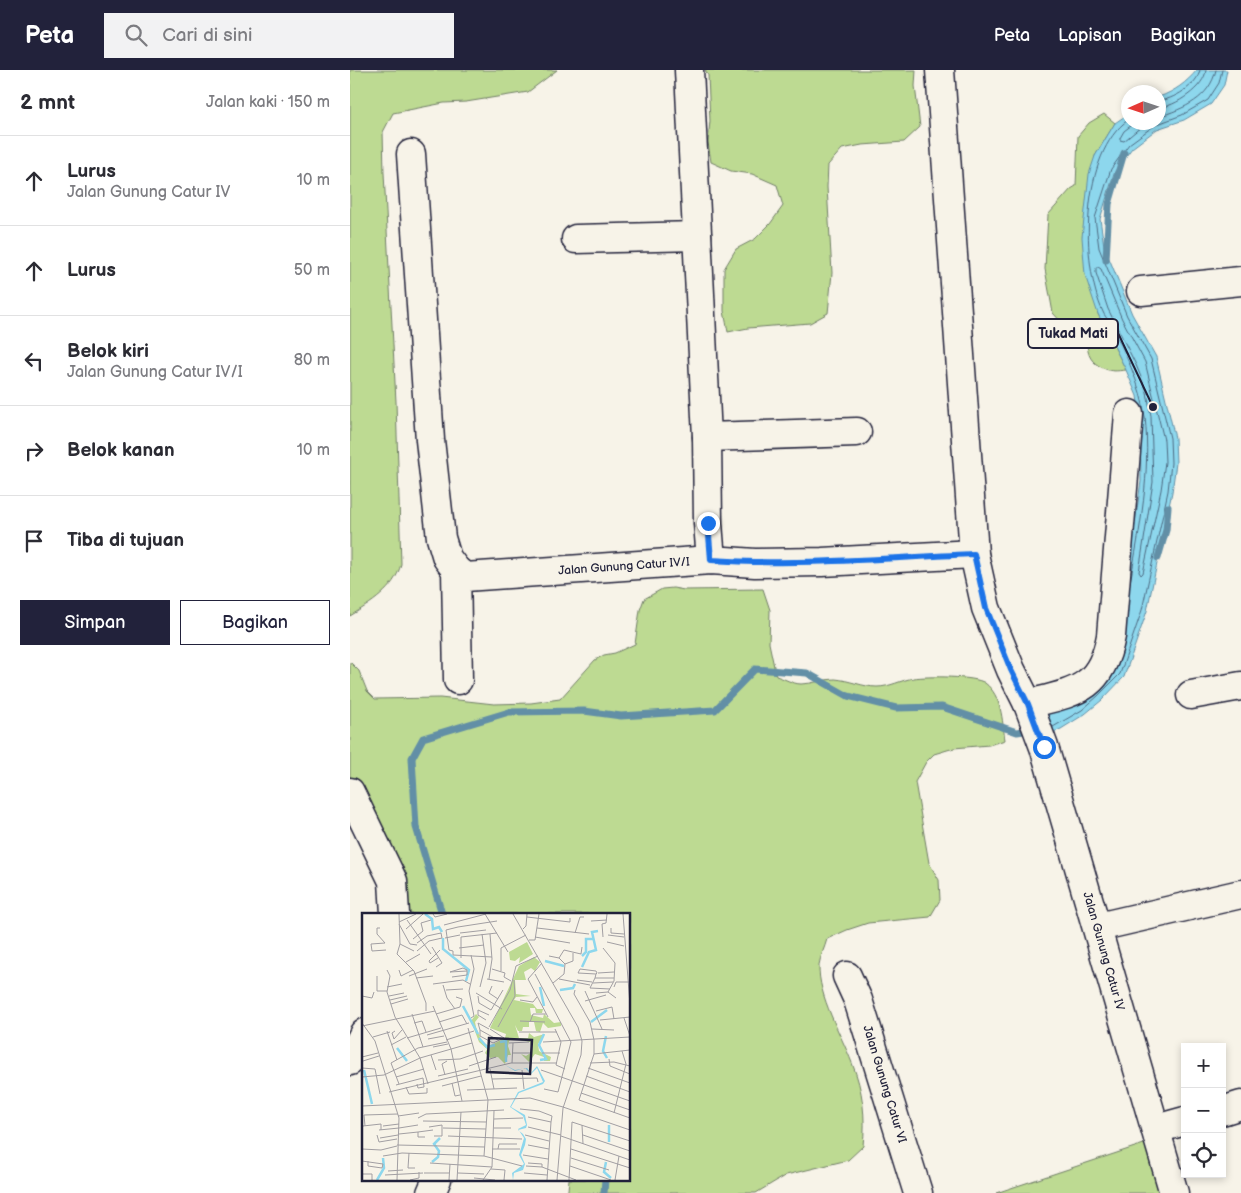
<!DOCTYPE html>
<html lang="id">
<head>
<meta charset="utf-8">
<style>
  :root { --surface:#fff; --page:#f2f2f3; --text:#2b2b33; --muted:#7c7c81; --line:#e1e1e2; --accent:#22223b }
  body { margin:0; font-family:"Balsamiq Sans",sans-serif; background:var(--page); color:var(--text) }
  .controls { position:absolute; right:15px; bottom:15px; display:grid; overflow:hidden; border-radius:0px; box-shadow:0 2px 8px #0003 }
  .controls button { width:45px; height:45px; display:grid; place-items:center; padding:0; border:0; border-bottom:1px solid var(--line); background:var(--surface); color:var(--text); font:25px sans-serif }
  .compass { position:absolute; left:771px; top:15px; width:45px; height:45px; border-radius:50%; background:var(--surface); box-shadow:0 2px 8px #0003; rotate:267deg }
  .stop { position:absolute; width:15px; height:15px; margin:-11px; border:4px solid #1a73e8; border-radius:50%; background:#fff }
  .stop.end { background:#1a73e8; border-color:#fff; box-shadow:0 1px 5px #0008 }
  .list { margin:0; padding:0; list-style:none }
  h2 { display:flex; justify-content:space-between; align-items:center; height:65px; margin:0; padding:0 20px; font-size:21px }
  h2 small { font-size:16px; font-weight:400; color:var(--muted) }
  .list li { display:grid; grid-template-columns:32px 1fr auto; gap:15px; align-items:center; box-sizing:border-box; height:90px; padding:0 20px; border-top:1px solid var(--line) }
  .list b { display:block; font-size:19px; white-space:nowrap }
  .list p { margin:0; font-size:16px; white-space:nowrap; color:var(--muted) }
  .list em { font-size:16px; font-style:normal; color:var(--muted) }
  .actions { display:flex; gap:10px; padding:15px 20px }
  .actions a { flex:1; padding:11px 0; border:1px solid var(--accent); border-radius:0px; text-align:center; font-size:18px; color:var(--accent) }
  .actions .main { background:var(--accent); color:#fff }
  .icon { flex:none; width:28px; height:28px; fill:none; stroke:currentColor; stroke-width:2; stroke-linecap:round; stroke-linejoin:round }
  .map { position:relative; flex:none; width:891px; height:1123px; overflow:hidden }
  header { display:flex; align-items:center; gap:30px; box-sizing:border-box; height:70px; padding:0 25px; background:var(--accent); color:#fff }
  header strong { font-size:24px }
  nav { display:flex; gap:28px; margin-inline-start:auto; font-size:18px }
  .search { width:350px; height:45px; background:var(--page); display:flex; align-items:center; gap:12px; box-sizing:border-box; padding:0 18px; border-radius:0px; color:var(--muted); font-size:19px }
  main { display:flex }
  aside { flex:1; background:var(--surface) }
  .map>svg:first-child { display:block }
  .green { fill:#bdda92; stroke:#707e66 }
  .water { fill:#8dd7ed; stroke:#628fa6 }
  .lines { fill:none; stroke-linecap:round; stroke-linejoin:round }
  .shore { stroke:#4d6a82; stroke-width:1 }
  .stream { stroke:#628fa6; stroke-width:7 }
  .minor-casing { stroke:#22223b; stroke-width:31 }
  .minor { stroke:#f7f3e8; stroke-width:28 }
  .route { stroke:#1a73e8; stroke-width:6 }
  .labels { text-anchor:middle; stroke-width:4; stroke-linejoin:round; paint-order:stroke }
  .street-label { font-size:12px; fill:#22223b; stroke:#f7f3e8 }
  .inset-river { fill:none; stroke:#8dd7ed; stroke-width:2.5 }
  .inset-road { fill:none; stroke:#a29fa3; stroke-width:1 }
  .view { fill:#22223b; fill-opacity:0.15; stroke:#22223b; stroke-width:2.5 }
  .inset-edge { fill:none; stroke:#22223b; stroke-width:2.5 }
  .leader { fill:none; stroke:#22223b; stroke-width:2 }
  .callout-dot { fill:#22223b; stroke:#f7f3e8; stroke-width:2 }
  .callout { fill:#f7f3e8; stroke:#22223b; stroke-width:2 }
  .callout-label { font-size:14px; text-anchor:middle; font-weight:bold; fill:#22223b }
</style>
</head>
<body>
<header>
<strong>Peta</strong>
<div class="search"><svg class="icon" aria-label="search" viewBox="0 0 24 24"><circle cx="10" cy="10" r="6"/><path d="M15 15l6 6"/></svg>Cari di sini</div>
<nav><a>Peta</a><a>Lapisan</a><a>Bagikan</a></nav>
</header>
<main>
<aside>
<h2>2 mnt<small>Jalan kaki · 150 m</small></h2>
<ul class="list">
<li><svg class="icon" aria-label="ahead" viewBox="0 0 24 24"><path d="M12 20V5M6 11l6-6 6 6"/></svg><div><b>Lurus</b><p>Jalan Gunung Catur IV</p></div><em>10 m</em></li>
<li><svg class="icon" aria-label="ahead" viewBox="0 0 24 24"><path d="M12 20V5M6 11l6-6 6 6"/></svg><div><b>Lurus</b></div><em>50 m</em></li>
<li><svg class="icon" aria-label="left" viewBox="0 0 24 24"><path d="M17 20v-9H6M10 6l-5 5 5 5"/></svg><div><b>Belok kiri</b><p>Jalan Gunung Catur IV/I</p></div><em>80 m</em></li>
<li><svg class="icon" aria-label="right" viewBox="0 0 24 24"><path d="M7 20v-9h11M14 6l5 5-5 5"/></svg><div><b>Belok kanan</b></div><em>10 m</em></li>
<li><svg class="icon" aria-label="arrive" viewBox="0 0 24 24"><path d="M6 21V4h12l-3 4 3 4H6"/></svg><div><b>Tiba di tujuan</b></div></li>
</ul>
<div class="actions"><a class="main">Simpan</a><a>Bagikan</a></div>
</aside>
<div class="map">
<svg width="891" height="1123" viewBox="0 0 891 1123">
  <rect width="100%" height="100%" fill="#f7f3e8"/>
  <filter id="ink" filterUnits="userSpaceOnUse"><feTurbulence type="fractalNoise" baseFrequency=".02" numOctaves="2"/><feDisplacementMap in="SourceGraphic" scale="10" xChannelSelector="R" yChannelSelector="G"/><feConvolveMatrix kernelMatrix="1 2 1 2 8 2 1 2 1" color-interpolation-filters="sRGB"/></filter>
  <g filter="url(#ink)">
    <g class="green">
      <path d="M 0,0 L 207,0 L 178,22 L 116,32 L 94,33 L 43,43 L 33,62 L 34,103 L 46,332 L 51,494 C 44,520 21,533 0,546 Z"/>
      <polygon points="355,0 566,0 565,16 570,57 554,72 512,75 492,79 478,95 477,117 482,203 478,243 460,253 398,258 378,262 374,241 374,199 386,179 405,169 420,154 433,136 427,115 402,104 381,101 361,92 358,72 360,51 358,5"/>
      <path d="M 754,44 L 765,53 L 745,86 L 748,244 L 776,300 C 766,301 762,302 753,298 C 729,287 744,270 727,255 L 714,255 L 703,243 L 695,199 L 698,145 L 721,119 L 726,116 L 728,66 L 739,53 Z"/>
      <path d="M 323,518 L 334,520 L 413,519 L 420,540 L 419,573 L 426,606 C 433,608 443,614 451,614 C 462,614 474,609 485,609 C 499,610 513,617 527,617 C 540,617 551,610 564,608 C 576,606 626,606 635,613 C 652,626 652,650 655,670 L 639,675 L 604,678 L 584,684 L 576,692 L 565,712 L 579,793 L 589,810 L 590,830 L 580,847 L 518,853 L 497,860 L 477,869 C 475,877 470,887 469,895 C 468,927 491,964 502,993 C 513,1020 516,1047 513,1076 L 498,1090 L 436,1105 L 406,1123 L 216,1123 L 218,1120 L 219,1109 L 279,1109 L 279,844 L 54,844 L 0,713 L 0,592 L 9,601 L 17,621 L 25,629 L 90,628 L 144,634 L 181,633 L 210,629 L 245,590 L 254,585 L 265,583 L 285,574 L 290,540 L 294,529 L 312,519 Z"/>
      <polygon points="815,1067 836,1123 646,1123"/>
    </g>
    <path class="water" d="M 847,0 L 877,0 L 874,15 L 861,34 L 834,50 L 807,59 L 782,78 L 765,101 L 750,149 L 754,176 L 782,244 L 806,287 L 825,368 L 826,393 L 822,422 L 797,541 L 774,607 L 752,630 L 735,644 L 711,659 L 697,665 L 688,641 L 732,621 L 782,475 L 791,411 L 790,348 L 787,326 L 776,300 L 748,244 L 735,205 L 732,167 L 739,104 L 745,86 L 765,53 L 778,44 L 778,52 L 808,52 L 809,27 C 825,21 836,13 847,0 Z"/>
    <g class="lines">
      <g class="shore">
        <path d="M 808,31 C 823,30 848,15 850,0"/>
        <path d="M 808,38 C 825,37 855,17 856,0"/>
        <path d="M 808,47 C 835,38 859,29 866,0"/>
        <path d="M 778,50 C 731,83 730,193 753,242 C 754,245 757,248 759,252 C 774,280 791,314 795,347 C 801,403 790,458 780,513"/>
        <polyline points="786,52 774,61 770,68 770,70 774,71 797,52"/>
        <polygon points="748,197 751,199 772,249 795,292 814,370 815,392 811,420 793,503 791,505 789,502 803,412 801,346 797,322 786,295 758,239 746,203 746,199"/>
        <polyline points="703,657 732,640 748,626 770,604 792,540 818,421 821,393 820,368 801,289 777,246 749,178 745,148 761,99 779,74 805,55 832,45 858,30 869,13 872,0"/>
      </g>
      <g class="stream">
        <polyline points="756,190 759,134 774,83"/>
        <polyline points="808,488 816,460 818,437"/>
        <polyline points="92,844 66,757 62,688 73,668 159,642 234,641 271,646 365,640 405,599 457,603 498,626 546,638 592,637 667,662 681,660"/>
        <polyline points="254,1123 255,1109"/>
      </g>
      <defs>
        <g id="minor">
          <polyline points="339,0 357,367 358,453 361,490"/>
          <polyline points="590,0 624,484 636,538 661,600 678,634 694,677 824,1123"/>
          <polyline points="61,84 80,370 91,468 97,488 106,500 108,610"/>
          <polyline points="226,169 347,166"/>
          <polyline points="791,221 891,211"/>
          <polyline points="357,367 507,362"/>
          <polyline points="106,500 115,507 361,490 405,493 472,492 624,484"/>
          <polyline points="841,625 891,616"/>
          <path d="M 678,634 C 725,622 751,620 761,566 L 779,344"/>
          <polyline points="0,722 43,811 45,844"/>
          <polyline points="748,857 891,824"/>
          <polyline points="497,906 508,930 568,1123"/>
          <polyline points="0,991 14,963"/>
          <polyline points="872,1041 891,1035"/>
          <polyline points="806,1059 835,1051"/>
          <polyline points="81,1123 87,1109"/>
        </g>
      </defs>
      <use href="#minor" class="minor-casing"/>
      <use href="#minor" class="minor"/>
    </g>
  </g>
  <g class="lines" filter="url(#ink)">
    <path class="route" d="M 358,453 L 361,490 C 448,496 537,488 624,484 L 636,538 L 661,600 L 678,634 L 694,677"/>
  </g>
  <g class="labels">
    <g class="street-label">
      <text transform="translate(274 496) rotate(-4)" y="4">Jalan Gunung Catur IV/I</text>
      <text transform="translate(754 881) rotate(74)" y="4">Jalan Gunung Catur IV</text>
      <text transform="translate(535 1014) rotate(73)" y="4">Jalan Gunung Catur VI</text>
    </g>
  </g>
  <g transform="translate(12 843)">
    <rect width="268" height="268" fill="#f7f3e8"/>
    <path d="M 165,29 L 171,41 L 157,50 L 158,44 L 153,48 L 148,47 L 147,39 ZM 172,44 L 178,49 L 173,58 L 169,55 L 162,59 L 164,67 L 153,67 L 154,81 L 169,83 L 154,84 L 152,87 L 171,91 L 175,96 L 181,96 L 180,100 L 174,100 L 173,95 L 168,95 L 169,102 L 181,105 L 182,101 L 192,110 L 199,109 L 199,113 L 186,115 L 181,110 L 178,119 L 174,118 L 172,109 L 167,109 L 167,114 L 161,114 L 160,118 L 156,118 L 153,112 L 157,125 L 166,125 L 167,120 L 172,124 L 183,121 L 176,131 L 177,138 L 189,144 L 188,148 L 182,148 L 182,144 L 173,141 L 167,149 L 159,141 L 164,143 L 170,139 L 168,129 L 148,125 L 146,133 L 149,142 L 146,142 L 143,151 L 136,144 L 128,145 L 123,140 L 125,136 L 117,129 L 109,108 L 114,101 L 117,104 L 113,109 L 114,114 L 120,129 L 127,133 L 143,125 L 144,121 L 128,115 L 157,53 Z" fill="#bdda92"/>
    <path d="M 143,152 L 153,157 L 165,155 L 169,160 L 175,153 L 183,168 L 181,171 L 157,180 L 149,194 L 163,202 L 165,212 L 164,215 L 156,217 L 161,221 L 164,226 L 163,232 L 159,242 L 163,251 L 161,257 L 152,260 L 151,267 L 150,260 L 162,251 L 157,242 L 162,225 L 156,216 L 164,212 L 161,203 L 148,194 L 156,179 L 181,169 L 175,155 L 169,161 L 163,155 L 153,158 Z" fill="#8dd7ed"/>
    <path class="inset-river" d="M 63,1 L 70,6 L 71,16 L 77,14 L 80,19M 81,25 L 81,36 L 107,57 L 104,68M 220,43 L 224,39 L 224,26 L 231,26M 183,48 L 202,53M 220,54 L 227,39 L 234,37 L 230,19 L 236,18M 178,74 L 182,93M 198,77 L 211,75 L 213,71M 101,93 L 116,121M 229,109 L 245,97M 244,123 L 241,138 L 245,145M 117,125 L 125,134 L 133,132M 138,129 L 144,128 L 144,149M 35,135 L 45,148M 178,147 L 184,146 L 177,132 L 182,121M 2,157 L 10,191M 247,229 L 247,212M 70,249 L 76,244 L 77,238 L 72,231 L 78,225M 244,249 L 242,259 L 249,265M 15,267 L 22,255 L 21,245"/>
    <path class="inset-road" d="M 37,1 L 38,31 L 35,41 L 52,58 L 64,90 L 64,98M 71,1 L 73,4 L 85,1M 123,1 L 146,39M 151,1 L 216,114 L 220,128 L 219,142 L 201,195 L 195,267M 261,1 L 268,92M 165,4 L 208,9 L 208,5M 45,7 L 69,41M 229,8 L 245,7M 37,9 L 54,1M 37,11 L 48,31 L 55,32M 82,12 L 124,1M 96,14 L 84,17 L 87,37 L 91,38 L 91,42 L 130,44M 96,14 L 135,8M 18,15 L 15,15 L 15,21 L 23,30M 175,15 L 227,21M 249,15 L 249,20 L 262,21M 44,16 L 61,1M 161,16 L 164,13 L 165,1M 98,20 L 124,17M 213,20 L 218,4 L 222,4M 246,22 L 262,24M 99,24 L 135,20M 173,24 L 208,30M 241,24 L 240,11 L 244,10 L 245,1M 83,25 L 98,22M 51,26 L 61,18 L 59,10 L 69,7M 167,27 L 173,27 L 177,1M 245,29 L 262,33M 23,30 L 9,31 L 10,38 L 24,37M 55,30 L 65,23 L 79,20 L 80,25 L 67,28 L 55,38M 38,31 L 52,38M 70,34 L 80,50 L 74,54M 97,35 L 122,32M 241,35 L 253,50 L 252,68 L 246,79M 187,43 L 197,45 L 203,51M 76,45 L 68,50 L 67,48 L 78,37M 99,45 L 99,24M 197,45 L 202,37 L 219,41 L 220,34M 44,49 L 58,41M 180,50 L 166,66 L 186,104M 203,51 L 211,48 L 211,40M 130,56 L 143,60 L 142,64 L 149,68M 25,57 L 28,63 L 25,79 L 33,104 L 58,145 L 66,171M 37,57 L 39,63 L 51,57M 139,58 L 139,35 L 164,22M 236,60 L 252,59M 173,61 L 209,129 L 196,179 L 182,176M 234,61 L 216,60 L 218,56 L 234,58 L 235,60 L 234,61 L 233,65 L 228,75 L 248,76M 105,62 L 105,57 L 101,55 L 88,59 L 105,58M 15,63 L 15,78 L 25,78M 47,63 L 65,56M 90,64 L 105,62M 54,65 L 71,63M 233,65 L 252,65M 125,66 L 142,69M 127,66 L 130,46 L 128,21M 197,66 L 228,72M 215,67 L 230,69M 191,70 L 202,61 L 203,51M 231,70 L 251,69M 71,71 L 101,67 L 108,71M 81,72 L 85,85 L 93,96M 130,73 L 127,80 L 136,86M 25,74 L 40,71M 118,74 L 124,50 L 120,21M 252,74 L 254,69 L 267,69M 84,77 L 101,76M 213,77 L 212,81 L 228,109 L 232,127 L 232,141 L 217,187 L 268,205M 223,78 L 240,116M 114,80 L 140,96M 234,80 L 246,79 L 254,85M 0,83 L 10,85 L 12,79M 27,83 L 42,80M 116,83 L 117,90 L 129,97 L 141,77M 28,87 L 45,83M 158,87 L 171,89 L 175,84M 223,88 L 244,82M 29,91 L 46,86M 71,93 L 89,136 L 100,188M 234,98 L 250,94 L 252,106M 50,101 L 61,134M 74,101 L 98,94 L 100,86 L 94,84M 109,105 L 112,103 L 107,78 L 112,56 L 109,42M 262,105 L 268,123M 124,107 L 116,102 L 116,97 L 127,102M 238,107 L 268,104M 158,108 L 183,109M 77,109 L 100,102 L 105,111M 168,109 L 171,101 L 184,101M 0,110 L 13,128 L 37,205 L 35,267M 52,110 L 60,108 L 64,119M 0,113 L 73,98M 127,114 L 148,77 L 154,53 L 176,43M 136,114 L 153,83 L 152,67M 106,115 L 126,187 L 122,243M 127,116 L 116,110 L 118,117 L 136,127M 193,116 L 199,129 L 194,152 L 203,156M 230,116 L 252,117M 118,117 L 118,123 L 131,130 L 142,125 L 128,116M 25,118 L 35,147M 33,118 L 30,120 L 32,126 L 40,117M 157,119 L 195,119M 65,122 L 107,110M 11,124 L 28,119M 45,125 L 79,115M 66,126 L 82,123M 84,127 L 112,118M 181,129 L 268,124M 147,130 L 167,129M 29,132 L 44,124M 71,134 L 86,131M 151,140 L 170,140M 180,140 L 198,140M 232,141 L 268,137M 69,142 L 74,157M 0,144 L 16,140M 247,146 L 248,153 L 268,161M 76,147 L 98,146 L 121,138M 1,148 L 17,143M 150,150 L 151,130M 228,150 L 252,149 L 268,153M 107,153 L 134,144M 0,155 L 13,156 L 18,181M 226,155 L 268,170M 128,156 L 132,176M 160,157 L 162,176M 179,157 L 268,188M 83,162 L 80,151 L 85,148M 76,163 L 106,156M 224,163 L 268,179M 0,164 L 22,162 L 58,145 L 110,130M 34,164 L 62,156M 130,166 L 175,165 L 176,169M 90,170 L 93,183 L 98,182M 37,171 L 29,150 L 56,135 L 85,129M 34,172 L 61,165 L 62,174 L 56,175 L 55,171M 80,173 L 119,163M 44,174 L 47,181 L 65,180 L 65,175M 105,177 L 155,175M 27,179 L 149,150 L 195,150M 219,180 L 268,197M 0,193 L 168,185 L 201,194M 201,194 L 268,217M 158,196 L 177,198 L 190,203 L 189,209 L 166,204M 252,200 L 264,151 L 260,138M 36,203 L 57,200M 56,205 L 64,201 L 142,197M 132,206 L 161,205M 61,208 L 124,209M 220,212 L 221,231M 1,213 L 19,211 L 19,217M 3,213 L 2,202 L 36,201M 21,213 L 37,211M 67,214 L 80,212 L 80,223 L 72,223M 166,214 L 199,222M 37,215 L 56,212M 81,215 L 124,216M 132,215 L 149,215M 17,217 L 37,215M 37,221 L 56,219M 15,222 L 17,229 L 35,226M 163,222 L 187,228M 221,222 L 268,238M 86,223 L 160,226M 199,223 L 268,247M 63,224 L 56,224 L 56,219 L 71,217M 18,225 L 36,222M 35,232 L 123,234M 166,232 L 187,236M 0,236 L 19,237 L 35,233M 130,236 L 158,236M 136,236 L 137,231 L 155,231M 209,236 L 268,255M 47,240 L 46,255 L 53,255M 161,242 L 186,246M 21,243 L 40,240 L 122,243 L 160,253M 209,245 L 247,257M 0,248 L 21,251M 6,248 L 6,253 L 20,255 L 21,251M 68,250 L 130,254M 166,250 L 180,251 L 180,254M 164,253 L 180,254 L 214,267M 208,253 L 249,267M 129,256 L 143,257 L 142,267M 26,258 L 41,257M 62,260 L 87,260M 96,260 L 122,261M 162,260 L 185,262M 0,261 L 10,261 L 10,267M 23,262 L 61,260M 112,265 L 133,267M 48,267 L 57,265 L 57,259M 87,267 L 88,251M 95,267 L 99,199M 121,267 L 130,254 L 132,198M 185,267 L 189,209M 207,267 L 210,209 L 268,228M 253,267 L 257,243"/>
    <path class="view" d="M 127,125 L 170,127 L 168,161 L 125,159 Z"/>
    <rect width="268" height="268" class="inset-edge"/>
  </g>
  <path class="leader" d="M803 337L768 263"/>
  <circle class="callout-dot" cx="803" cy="337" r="5"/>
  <rect class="callout" x="678" y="249" width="90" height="29" rx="5"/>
  <g class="callout-label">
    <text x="723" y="268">Tukad Mati</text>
  </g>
</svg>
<div class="controls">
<button>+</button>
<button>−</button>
<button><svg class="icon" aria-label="locate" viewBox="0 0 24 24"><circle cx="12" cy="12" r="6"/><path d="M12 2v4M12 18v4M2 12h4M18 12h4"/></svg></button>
</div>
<svg class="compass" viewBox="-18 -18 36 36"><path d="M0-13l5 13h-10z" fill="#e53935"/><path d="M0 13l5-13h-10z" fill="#7c7c81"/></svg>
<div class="stop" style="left:694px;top:677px"></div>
<div class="stop end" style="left:358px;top:453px"></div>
</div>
</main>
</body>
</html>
